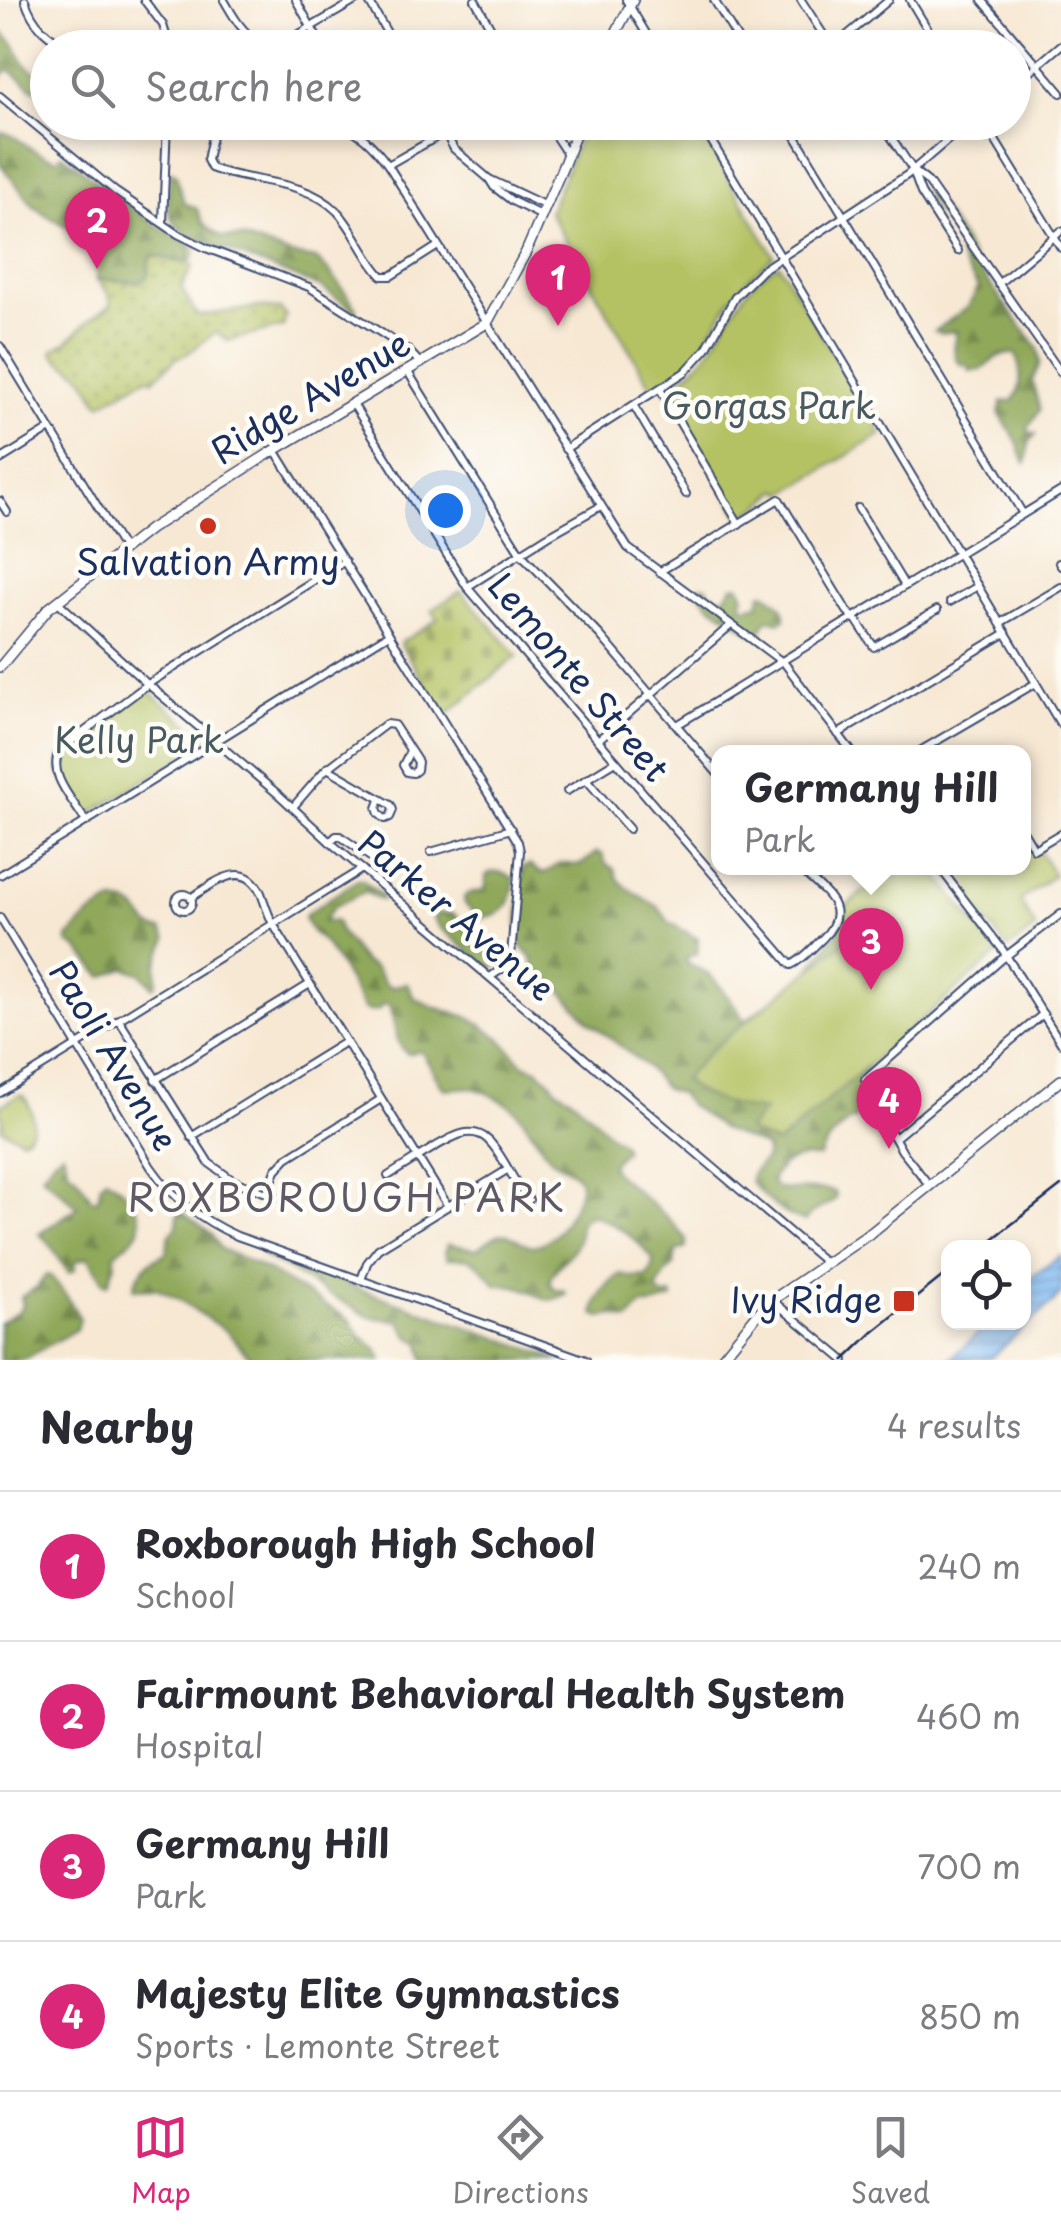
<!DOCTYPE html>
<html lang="en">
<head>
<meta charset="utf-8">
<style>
  :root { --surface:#fff; --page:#f7f7f7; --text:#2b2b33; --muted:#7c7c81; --line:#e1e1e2; --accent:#db2777 }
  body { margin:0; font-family:"Playpen Sans",sans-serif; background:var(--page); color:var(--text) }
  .controls { position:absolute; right:30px; bottom:30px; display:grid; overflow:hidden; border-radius:20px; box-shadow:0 5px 15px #0003 }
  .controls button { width:90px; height:90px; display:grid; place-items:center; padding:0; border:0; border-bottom:2px solid var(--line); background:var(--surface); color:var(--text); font:50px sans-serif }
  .you { position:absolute; left:445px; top:510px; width:35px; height:35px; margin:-25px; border:8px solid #fff; border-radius:50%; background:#1a73e8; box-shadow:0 0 0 15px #1a73e833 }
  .badge { display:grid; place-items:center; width:65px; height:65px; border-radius:50%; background:var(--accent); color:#fff; font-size:32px; font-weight:700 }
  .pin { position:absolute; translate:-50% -82px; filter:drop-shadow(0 2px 5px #0008) }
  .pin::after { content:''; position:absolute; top:52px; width:35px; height:30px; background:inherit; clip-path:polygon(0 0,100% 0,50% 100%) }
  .popup { position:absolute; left:711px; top:745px; width:320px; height:130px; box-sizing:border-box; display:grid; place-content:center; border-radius:20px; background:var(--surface); filter:drop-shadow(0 2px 8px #0005); font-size:32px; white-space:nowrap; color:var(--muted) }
  .popup b { font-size:38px; color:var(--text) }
  .popup::after { content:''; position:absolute; left:50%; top:100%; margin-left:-20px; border:20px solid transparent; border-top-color:var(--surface) }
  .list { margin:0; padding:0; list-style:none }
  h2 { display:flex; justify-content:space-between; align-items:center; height:130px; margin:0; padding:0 40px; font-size:42px }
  h2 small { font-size:32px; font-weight:400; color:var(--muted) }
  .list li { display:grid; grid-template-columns:65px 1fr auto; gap:30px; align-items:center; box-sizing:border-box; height:150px; padding:0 40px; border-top:2px solid var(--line) }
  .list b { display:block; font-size:38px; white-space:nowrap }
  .list p { margin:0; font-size:32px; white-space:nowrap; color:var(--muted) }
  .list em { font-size:32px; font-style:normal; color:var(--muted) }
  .icon { flex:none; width:55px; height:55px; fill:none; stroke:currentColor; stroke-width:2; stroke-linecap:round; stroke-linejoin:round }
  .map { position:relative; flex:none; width:1061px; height:1360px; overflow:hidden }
  .search { position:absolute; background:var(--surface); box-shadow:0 5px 15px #0003; left:30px; right:30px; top:30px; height:110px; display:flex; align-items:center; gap:25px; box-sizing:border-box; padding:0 35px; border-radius:55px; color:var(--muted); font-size:38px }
  .sheet { height:730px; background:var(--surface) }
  nav { display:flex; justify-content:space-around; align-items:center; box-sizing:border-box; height:140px; border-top:2px solid var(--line); background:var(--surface); font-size:28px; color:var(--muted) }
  nav a { display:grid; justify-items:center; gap:5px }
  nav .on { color:var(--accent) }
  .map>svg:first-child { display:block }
  .grass { fill:url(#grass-dots); stroke:#687861; stroke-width:2.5 }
  .forest { fill:url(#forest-firs); stroke:#566c5c; stroke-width:2.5 }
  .cemetery { fill:url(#cemetery-stones); stroke:#687861; stroke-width:2.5 }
  .park { fill:#b5c264; stroke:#687861; stroke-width:2.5 }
  .water { fill:url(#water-rules); stroke:#4e74a8; stroke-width:2.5 }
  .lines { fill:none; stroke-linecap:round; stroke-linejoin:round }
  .minor-casing { stroke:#3c4b70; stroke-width:10 }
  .major-casing { stroke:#3c4b70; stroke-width:12 }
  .minor { stroke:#fff; stroke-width:6 }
  .major { stroke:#fff; stroke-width:9 }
  .rail { stroke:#1b2f5e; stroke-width:2.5 }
  .poi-dot { fill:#c8321e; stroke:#fdfcf7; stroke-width:4 }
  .labels { text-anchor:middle; stroke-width:9; stroke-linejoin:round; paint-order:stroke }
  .street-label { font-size:35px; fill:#1b2f5e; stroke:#fdfcf7 }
  .park-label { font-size:35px; fill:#495b60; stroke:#fdfcf7 }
  .poi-label { font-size:35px; fill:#1b2f5e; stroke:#fdfcf7 }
  .neighbourhood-label { font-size:38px; letter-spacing:2.5px; fill:#5e5965; stroke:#fdfcf7 }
</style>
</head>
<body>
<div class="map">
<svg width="1061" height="1360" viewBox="0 0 1061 1360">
  <defs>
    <pattern id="grass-dots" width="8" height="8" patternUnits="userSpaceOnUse" patternTransform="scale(2.5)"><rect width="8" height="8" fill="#b5c264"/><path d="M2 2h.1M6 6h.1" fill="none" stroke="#929e56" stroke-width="1.8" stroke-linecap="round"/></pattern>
    <pattern id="forest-firs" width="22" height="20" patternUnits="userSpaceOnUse" patternTransform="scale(2.5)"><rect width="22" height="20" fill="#90a85a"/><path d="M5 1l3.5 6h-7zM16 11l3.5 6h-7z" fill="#75894e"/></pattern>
    <pattern id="cemetery-stones" width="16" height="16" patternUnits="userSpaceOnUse" patternTransform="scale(2.5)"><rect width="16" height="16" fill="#b5c264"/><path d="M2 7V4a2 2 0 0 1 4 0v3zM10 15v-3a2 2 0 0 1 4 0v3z" fill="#929e56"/></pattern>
    <pattern id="water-rules" width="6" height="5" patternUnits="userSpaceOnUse" patternTransform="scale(2.5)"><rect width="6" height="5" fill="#82baf2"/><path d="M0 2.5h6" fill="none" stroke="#6a98c7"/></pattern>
  </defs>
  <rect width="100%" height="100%" fill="#fdfcf7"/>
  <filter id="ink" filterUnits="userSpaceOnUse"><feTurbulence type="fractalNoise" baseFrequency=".01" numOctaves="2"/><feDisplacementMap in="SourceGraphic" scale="20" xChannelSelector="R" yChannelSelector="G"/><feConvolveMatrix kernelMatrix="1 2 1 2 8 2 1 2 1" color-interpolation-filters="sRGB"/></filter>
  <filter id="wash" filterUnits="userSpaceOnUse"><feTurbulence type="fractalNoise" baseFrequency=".0048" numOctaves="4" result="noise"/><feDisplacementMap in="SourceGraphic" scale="40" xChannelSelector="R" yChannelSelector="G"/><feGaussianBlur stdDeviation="2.25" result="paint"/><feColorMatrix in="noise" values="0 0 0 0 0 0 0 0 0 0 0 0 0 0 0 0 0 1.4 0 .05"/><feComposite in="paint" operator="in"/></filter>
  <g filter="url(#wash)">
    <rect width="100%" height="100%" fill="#f7e8d3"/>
    <path class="grass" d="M 189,245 L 196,250 L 190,263 L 193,266 C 190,275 182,280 182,289 L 194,310 L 200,316 L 259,307 L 280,309 L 286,316 L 283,327 L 228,341 L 216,332 L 187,354 L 177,358 L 153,380 L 148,377 L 101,404 C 92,395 89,383 80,374 C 71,366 59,363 52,353 L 53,350 L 68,341 L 87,322 L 111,305 L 109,294 L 96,279 L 140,282 L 149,269 L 149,261 L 152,256 L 162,256 L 186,262 L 189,259 Z"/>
    <g class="forest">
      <polygon points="0,30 14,44 25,64 47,81 47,93 33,89 10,70 6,71 0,79"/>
      <path d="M 0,132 C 15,134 20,142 32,149 C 40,154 49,157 58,159 L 62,154 L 142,216 L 189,245 L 189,259 L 179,262 L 153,255 L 149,261 L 148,276 L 140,282 L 96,279 C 99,228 67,233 35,207 C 31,203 3,168 0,163 C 0,156 0,140 0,132 Z"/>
      <path d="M 171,171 L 176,174 L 184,203 L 197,209 L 203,223 L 221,237 L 243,238 L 291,255 L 316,259 L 329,271 L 357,308 L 356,311 L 321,287 L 192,237 C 161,219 168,203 171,171 Z"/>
      <path d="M 925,190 L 927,189 L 962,239 L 974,263 L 1038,349 L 1040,363 L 1032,381 L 1040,410 L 1028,427 L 1029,432 L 1036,434 C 1023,449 1031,449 1026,463 C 1020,456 1021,450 1016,441 C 1012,430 1003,423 999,412 L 1002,402 L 1013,401 C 1024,386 1021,371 1016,354 C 998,352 993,361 981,370 L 970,371 L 967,364 L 961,365 C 950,352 956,344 956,331 L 940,333 L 935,331 L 968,307 L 978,288 C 974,277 964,270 961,260 C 957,249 957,241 950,230 C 942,217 929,205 925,190 Z"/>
      <path d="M 739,585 L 744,596 L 741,605 L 746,607 L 759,604 L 761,594 L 765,593 C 774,600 787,606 785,619 L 780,622 L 768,619 L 759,634 L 753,634 L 709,604 L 698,591 L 700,586 L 706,586 L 711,593 L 721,598 L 726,596 L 732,586 Z"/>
      <path d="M 597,852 L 603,855 L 605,863 L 614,869 L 618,879 L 627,888 L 658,907 L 669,922 L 698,939 L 697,954 L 689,956 L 686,962 C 694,969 701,968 708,974 C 721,984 736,1008 745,1021 L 806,975 L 837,932 L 841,916 L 846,908 L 886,875 L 883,868 L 932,868 C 940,879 948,890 957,901 C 971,918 987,933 995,954 L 894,1046 L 867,1060 L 867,1069 L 858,1079 L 860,1082 L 872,1085 L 873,1100 L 866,1099 C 865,1118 859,1116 846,1124 C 836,1131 823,1146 819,1157 C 794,1157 785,1158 771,1180 C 773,1182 773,1186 776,1187 C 784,1194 818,1185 835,1192 L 836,1198 C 828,1208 817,1205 805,1221 C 784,1218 764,1197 750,1182 L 751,1174 L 766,1158 L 766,1147 L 724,1130 L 688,1104 L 680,1094 L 665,1089 L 646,1066 L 590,1022 L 555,984 L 536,970 L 531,956 L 522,947 L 519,938 L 518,921 L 523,867 L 530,865 L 541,873 L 547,872 L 560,863 C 586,866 577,867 597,852 Z"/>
      <path d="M 499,872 L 514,878 C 513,905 506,914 480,918 L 465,904 L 464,897 L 469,893 L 482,891 L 486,887 L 486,876 L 489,873 Z"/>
      <path d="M 358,880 L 362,880 L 381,895 L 382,900 L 364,892 L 334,906 L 324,921 L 336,921 L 340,932 L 364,963 L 374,967 L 385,984 L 392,987 L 407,983 L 414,998 L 434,1007 L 471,1018 L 500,1038 L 523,1064 L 537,1069 L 549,1079 L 556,1089 L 575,1100 L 611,1136 L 622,1143 L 625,1150 L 612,1162 L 612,1170 L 670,1220 L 686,1239 L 686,1247 L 676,1251 L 674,1266 L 666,1272 L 656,1290 L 663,1296 L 672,1295 L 673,1299 L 653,1305 L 642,1305 L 628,1320 L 613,1315 L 601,1317 L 594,1314 C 596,1297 605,1284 620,1274 L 633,1277 L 647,1276 L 652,1269 L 653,1259 C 637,1239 615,1223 591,1214 L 579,1223 C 579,1228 580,1234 578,1240 C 574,1255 554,1265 549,1282 L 555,1289 L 565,1291 L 566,1294 C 544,1306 543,1296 525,1289 C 516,1285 507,1285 497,1285 C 479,1267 478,1254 447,1259 L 445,1252 L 448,1244 L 476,1249 C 484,1246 494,1234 502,1234 C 519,1233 525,1258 552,1237 C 561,1230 582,1195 580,1183 C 578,1170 560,1167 552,1159 C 531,1138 526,1110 495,1097 C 489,1094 480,1090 473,1088 C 464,1086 452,1090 443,1088 L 423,1054 L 418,1051 L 408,1054 C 391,1040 397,1024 390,1005 L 383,1004 L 379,1009 L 369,1011 L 364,1009 L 340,966 L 324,942 L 313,933 L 304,918 L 306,914 Z"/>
      <path d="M 113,902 C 115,902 128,904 130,905 C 145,912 142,928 162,930 L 167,939 L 157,964 L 157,982 L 154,987 L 140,973 L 124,968 L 103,977 L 78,949 L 68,943 L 68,938 L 91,914 Z"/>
      <polygon points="438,913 454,914 466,927 476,945 481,946 497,944 506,958 494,968 488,967 439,927 433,918"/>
      <path d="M 63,1152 L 69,1171 L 76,1175 L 92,1200 L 98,1199 L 101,1183 L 106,1178 C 125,1188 152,1217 134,1238 C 129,1243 120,1249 115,1254 L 115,1263 L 108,1284 L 104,1283 L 88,1257 L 76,1261 L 75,1270 L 69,1273 C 57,1259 54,1244 39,1234 L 78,1207 L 42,1175 L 54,1158 Z"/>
      <path d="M 181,1211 L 211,1234 L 221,1249 L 267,1270 L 350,1320 L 360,1336 L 377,1349 L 382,1360 L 266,1360 L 249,1356 L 227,1332 L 176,1297 L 156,1288 L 134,1289 C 135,1272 152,1259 166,1253 L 170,1234 L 177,1226 L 178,1212 Z"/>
      <polygon points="262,1253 339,1280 359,1289 561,1360 424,1360 421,1343 409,1337 400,1321 370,1317 314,1286 281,1265 264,1257"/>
      <polygon points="50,1275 66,1295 80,1319 77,1329 28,1357 18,1360 0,1360 0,1323 19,1311 23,1305 21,1297 37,1287 45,1276"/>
    </g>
    <polygon class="cemetery" points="461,591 517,656 445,716 400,643 438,619 432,610"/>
    <g class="park">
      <polygon points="585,123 696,123 774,256 751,276 731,299 697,355 679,372 653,390 549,212"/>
      <path d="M 779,264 L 882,434 L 785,493 L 778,489 L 762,505 L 741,517 L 667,391 C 682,377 700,366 711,348 C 732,316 743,283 779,264 Z"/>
      <polygon points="144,691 149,691 206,739 206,743 88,815 59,771 60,757 65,751"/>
      <polygon points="1024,838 1032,852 1039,850 1054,875 1020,901 1036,928 1008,949 944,868 1024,868"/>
      <path d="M 890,868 L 931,868 L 998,954 L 777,1144 L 747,1131 L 764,1111 C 733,1107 708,1101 683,1080 L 711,1050 L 858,931 L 841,911 Z"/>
      <path d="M 19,1095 L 24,1096 C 32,1109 40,1130 22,1139 L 2,1129 L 3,1117 L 0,1114 L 0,1106 Z"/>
    </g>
    <polygon class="water" points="1061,1256 1061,1295 991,1358 948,1360 979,1333 986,1323 1024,1322 1024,1282"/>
  </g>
  <g filter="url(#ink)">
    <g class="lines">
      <defs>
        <g id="minor">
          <path d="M 25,0 C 33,25 48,38 71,48"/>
          <polyline points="144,0 163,25 170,48"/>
          <path d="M 224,0 C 239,26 254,54 289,40 L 357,0"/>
          <polyline points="296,0 323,48"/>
          <polyline points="368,0 396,48"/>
          <polyline points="475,0 502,48"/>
          <polyline points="626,0 655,48"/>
          <polyline points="714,0 743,48"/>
          <polyline points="801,0 832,48 889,0"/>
          <polyline points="910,0 939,48"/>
          <polyline points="982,0 1061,93"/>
          <polyline points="1014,85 1061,45"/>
          <polyline points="0,96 116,192 178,234 206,248 309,287 408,350 421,364"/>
          <path d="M 215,122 L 207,160 L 211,168 C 252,184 303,178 337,211 C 355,230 364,257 382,276 L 391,276 L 438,246"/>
          <path d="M 334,122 C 358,129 374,146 388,165 L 628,548 L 785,664 L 852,752"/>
          <polyline points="439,122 454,149 489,179 494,187 512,201 542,216"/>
          <polyline points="546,122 567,154"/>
          <polyline points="700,122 1061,725"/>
          <polyline points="787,122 1023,514"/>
          <polyline points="881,122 913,170 928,182 1061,373"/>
          <polyline points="984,122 1061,248"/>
          <polyline points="705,131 718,122"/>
          <polyline points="388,165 444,133"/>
          <polyline points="913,171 921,193 958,251"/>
          <polyline points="489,179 546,206"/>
          <polyline points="163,223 167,122"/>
          <polyline points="998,284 1061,231"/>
          <polyline points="0,346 124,550"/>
          <polyline points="408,372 521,554 600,635 718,774"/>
          <polyline points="660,389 739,524"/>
          <path d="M 353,404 L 467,587 L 791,965 C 804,959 812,948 822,939 C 855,907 821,891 799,868"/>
          <polyline points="634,406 686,494"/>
          <polyline points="565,449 685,372 706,349 735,297 762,270 907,175 969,122"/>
          <polyline points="275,450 518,842 520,851 511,955 505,967 490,977"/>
          <polyline points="0,460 50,429"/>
          <polyline points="0,501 7,512"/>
          <polyline points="858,508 905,586"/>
          <polyline points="1059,563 1061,566"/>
          <polyline points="659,572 779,499 847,611 857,621 874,647 937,610"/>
          <polyline points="467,587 548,536 601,506"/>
          <polyline points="58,602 144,681 279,795 330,842 826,1263"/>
          <polyline points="950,602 978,586"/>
          <polyline points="1000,623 1061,587"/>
          <polyline points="677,725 1061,491"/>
          <polyline points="838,734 1006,633"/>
          <polyline points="598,740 731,625"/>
          <polyline points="918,752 1036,683"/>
          <polyline points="327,768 391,805 393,810 390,817 385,819 379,814 377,808 380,800"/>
          <polyline points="586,779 629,829"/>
          <polyline points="567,791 616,761"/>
          <polyline points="293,807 324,771 386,724 394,725 418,762 417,770 413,773 407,772 403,765 410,751"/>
          <path d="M 86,822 C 74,801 46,774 60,750 L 148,684 L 345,561"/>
          <polyline points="1024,832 1034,849 1061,833"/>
          <polyline points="330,842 336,836 340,836 373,859"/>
          <polyline points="431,852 511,829"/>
          <polyline points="940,868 1002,949 1061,1043"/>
          <polyline points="0,875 389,634"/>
          <circle cx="184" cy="902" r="8"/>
          <path d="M 191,898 C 212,884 244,857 261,893 C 265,904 268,914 273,924 L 448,1206"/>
          <path d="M 0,918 L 151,1167 C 173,1199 201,1220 237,1236 L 586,1360"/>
          <polyline points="119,1020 209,1163 234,1181 291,1202"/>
          <polyline points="155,1080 310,984"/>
          <polyline points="865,1080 1002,959 1061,914"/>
          <polyline points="0,1093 362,869"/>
          <polyline points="875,1104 902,1151 930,1186"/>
          <polyline points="191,1137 345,1042"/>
          <polyline points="895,1138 1043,1014"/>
          <path d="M 388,1176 C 405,1166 449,1135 466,1133 C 474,1132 482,1134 488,1140 C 503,1154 513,1183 529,1200"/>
          <polyline points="268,1193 276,1170 287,1158 381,1099"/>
          <polyline points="361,1280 367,1263 378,1249 507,1170"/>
          <polyline points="772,1300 844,1360"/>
        </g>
        <g id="major">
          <polyline points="608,48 633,0"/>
          <polyline points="0,667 48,609 150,529 270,453 487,323 526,252 564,164 580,122"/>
          <polyline points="720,1360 765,1305 872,1232 1061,1080"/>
        </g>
      </defs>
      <use href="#minor" class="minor-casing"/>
      <use href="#major" class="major-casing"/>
      <use href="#minor" class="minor"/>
      <use href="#major" class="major"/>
      <g class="rail">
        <polyline points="981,1248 1061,1186"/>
        <polyline points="844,1360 873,1332 948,1272"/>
      </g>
    </g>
  </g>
  <g class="poi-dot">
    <circle cx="208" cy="526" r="10"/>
    <rect x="892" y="1289" width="24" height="24" rx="5"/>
  </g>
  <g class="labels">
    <g class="street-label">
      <text transform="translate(311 398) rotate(-31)" y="12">Ridge Avenue</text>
      <text transform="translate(578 678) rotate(50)" y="12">Lemonte Street</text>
      <text transform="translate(456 916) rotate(40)" y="12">Parker Avenue</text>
      <text transform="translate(113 1056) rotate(59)" y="12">Paoli Avenue</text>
    </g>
    <g class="park-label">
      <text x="769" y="419">Gorgas Park</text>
      <text x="139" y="753">Kelly Park</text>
    </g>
    <g class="poi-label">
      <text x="208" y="575">Salvation Army</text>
      <text x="882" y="1313" text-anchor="end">Ivy Ridge</text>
    </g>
    <g class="neighbourhood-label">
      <text x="347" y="1212">ROXBOROUGH PARK</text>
    </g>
  </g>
</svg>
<div class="controls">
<button><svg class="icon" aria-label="locate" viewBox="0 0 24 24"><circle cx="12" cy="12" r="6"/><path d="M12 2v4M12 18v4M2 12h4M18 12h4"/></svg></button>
</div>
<div class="you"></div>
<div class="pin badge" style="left:558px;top:326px">1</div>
<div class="pin badge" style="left:97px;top:269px">2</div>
<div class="pin badge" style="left:871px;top:990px">3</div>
<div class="popup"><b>Germany Hill</b>Park</div>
<div class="pin badge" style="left:889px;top:1149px">4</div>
<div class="search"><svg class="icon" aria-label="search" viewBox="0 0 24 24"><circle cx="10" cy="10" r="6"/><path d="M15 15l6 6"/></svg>Search here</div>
</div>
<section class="sheet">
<h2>Nearby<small>4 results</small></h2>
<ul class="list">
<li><span class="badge">1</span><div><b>Roxborough High School</b><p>School</p></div><em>240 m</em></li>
<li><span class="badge">2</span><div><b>Fairmount Behavioral Health System</b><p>Hospital</p></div><em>460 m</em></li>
<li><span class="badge">3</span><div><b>Germany Hill</b><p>Park</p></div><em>700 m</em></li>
<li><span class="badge">4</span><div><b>Majesty Elite Gymnastics</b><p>Sports · Lemonte Street</p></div><em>850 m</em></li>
</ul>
</section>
<nav>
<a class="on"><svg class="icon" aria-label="map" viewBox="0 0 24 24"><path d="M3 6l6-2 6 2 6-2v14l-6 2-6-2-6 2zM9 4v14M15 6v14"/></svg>Map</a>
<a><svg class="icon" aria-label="directions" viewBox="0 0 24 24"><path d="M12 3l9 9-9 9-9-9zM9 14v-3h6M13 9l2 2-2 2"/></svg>Directions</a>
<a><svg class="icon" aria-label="saved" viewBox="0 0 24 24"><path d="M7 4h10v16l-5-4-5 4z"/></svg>Saved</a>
</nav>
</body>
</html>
